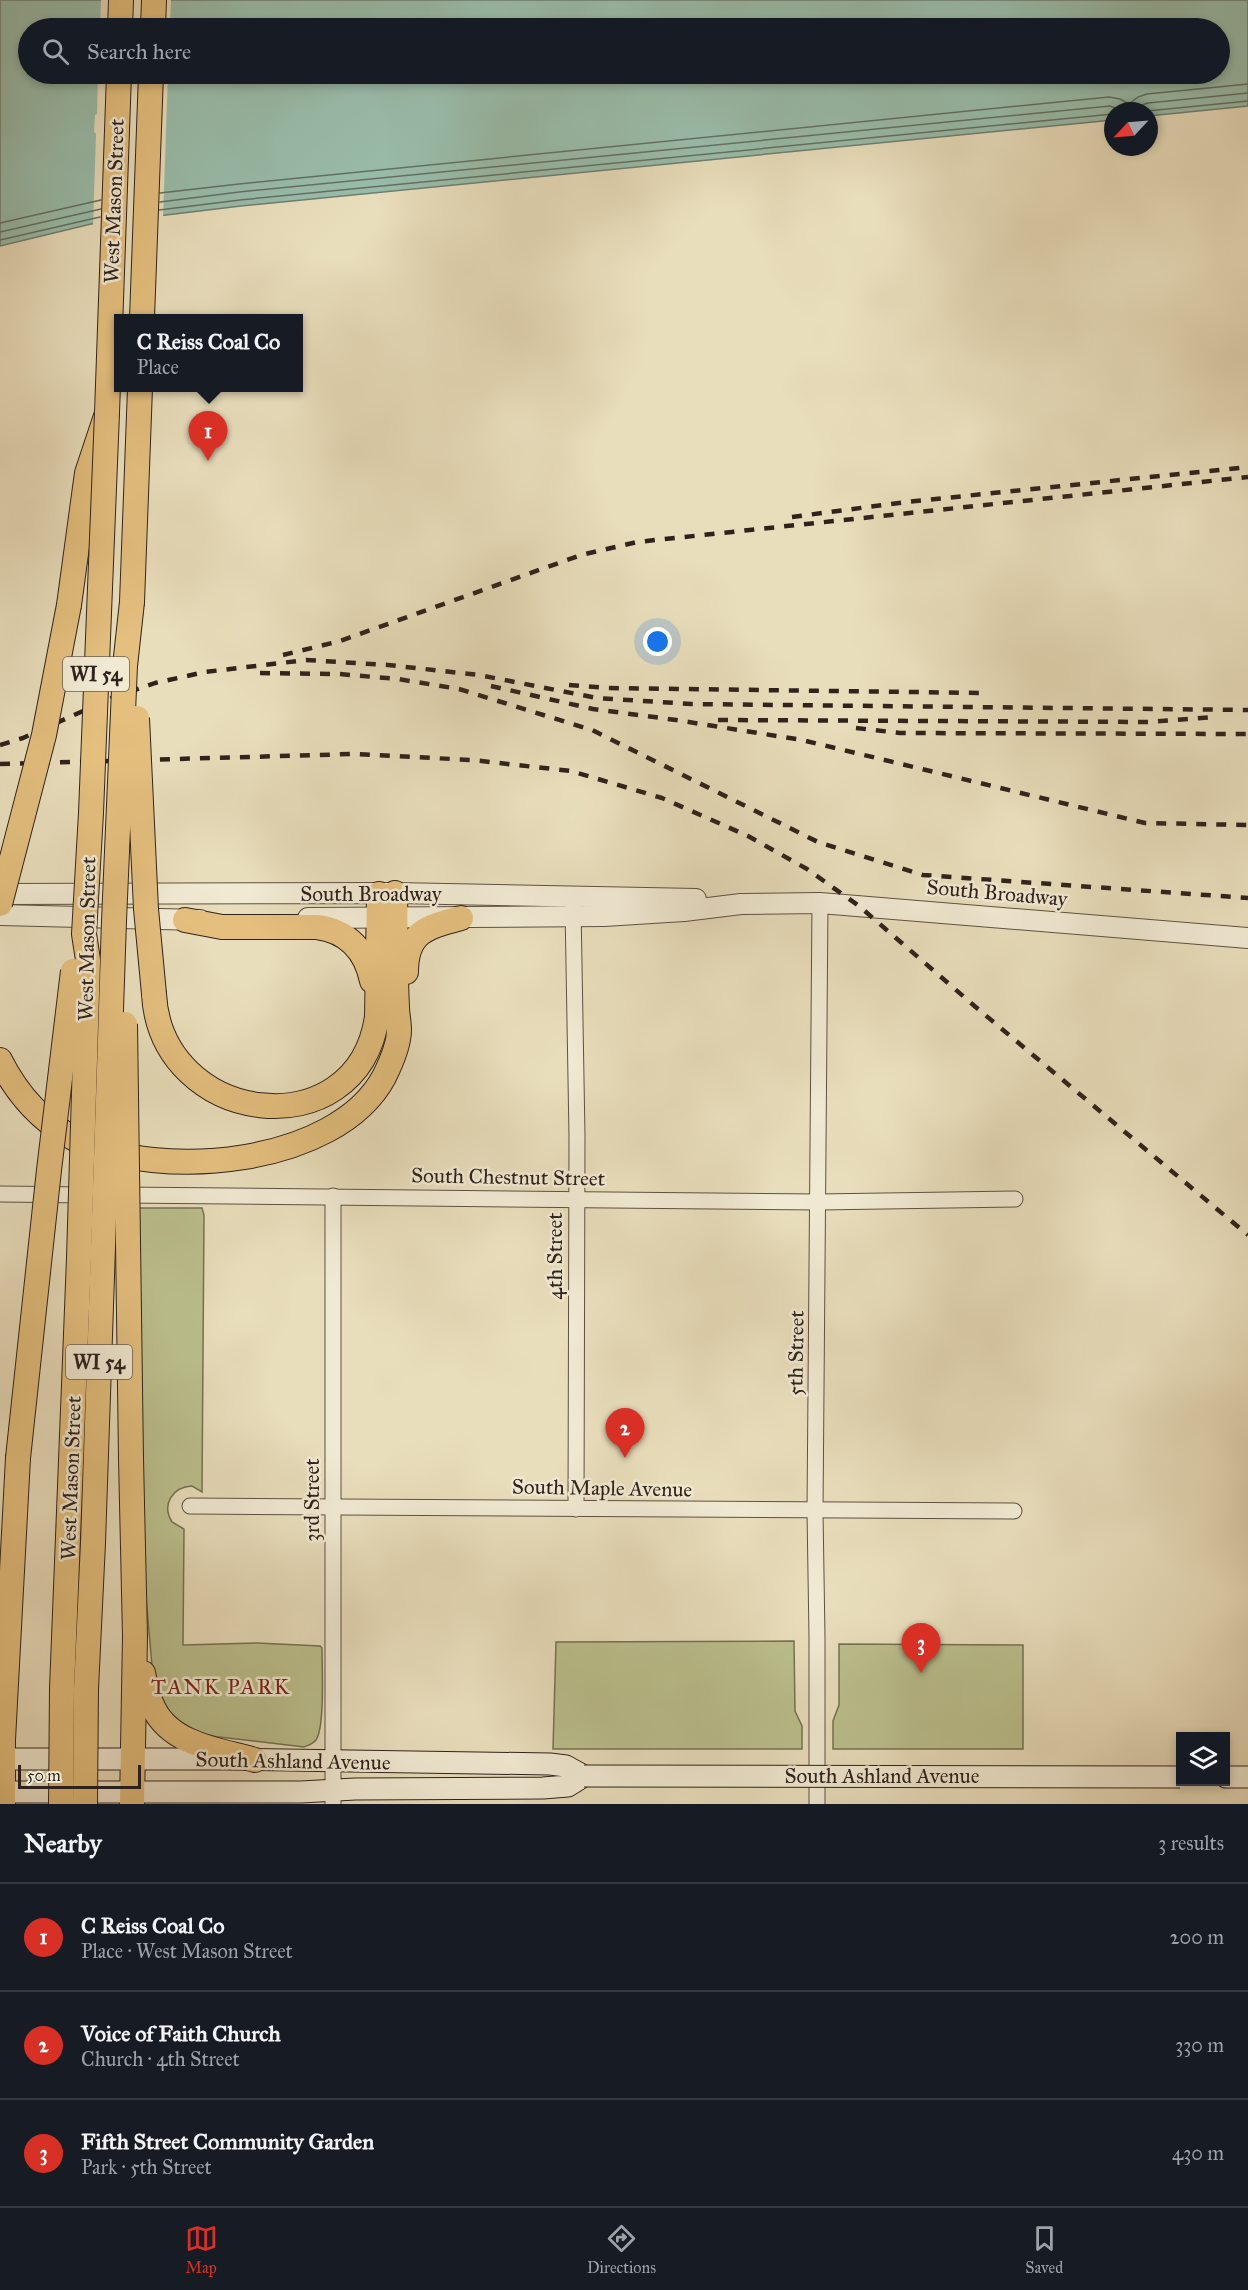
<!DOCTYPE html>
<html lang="en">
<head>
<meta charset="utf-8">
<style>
  :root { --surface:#171b24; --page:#242831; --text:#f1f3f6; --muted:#9ea1a6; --line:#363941; --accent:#d93025 }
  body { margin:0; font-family:"IM FELL Great Primer",serif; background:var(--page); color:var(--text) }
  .controls { position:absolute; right:18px; bottom:18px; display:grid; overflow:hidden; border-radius:0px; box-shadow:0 3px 9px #0003 }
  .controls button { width:54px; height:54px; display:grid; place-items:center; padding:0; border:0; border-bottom:2px solid var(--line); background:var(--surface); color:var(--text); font:30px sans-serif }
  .compass { position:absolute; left:1104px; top:102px; width:54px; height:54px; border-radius:50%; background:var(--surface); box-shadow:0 3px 9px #0003; rotate:244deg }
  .scale { position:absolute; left:18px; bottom:15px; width:123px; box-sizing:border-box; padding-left:6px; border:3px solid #2f221c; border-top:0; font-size:16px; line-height:21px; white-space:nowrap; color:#2f221c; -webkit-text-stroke:4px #f1ead3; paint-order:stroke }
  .you { position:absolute; left:658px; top:642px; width:21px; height:21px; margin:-15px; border:4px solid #fff; border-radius:50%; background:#1a73e8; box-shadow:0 0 0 9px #1a73e833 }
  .badge { display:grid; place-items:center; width:39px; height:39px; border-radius:50%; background:var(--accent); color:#fff; font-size:20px; font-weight:700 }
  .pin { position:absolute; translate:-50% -50px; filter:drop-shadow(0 2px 3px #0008) }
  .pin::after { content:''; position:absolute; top:32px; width:21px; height:18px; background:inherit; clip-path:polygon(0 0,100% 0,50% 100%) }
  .popup { position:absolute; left:114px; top:314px; width:189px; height:78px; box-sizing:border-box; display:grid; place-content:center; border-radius:0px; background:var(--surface); filter:drop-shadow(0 2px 4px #0005); font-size:20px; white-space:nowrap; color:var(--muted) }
  .popup b { font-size:22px; color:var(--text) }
  .popup::after { content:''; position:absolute; left:50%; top:100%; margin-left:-12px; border:12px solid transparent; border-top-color:var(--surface) }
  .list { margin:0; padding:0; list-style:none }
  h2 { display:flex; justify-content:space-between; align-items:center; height:78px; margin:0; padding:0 24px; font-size:26px }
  h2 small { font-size:20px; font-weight:400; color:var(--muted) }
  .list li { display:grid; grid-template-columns:39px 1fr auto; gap:18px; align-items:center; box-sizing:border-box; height:108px; padding:0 24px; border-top:2px solid var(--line) }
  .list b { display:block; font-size:22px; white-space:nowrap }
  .list p { margin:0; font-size:20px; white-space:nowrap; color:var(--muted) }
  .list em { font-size:20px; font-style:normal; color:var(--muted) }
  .icon { flex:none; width:33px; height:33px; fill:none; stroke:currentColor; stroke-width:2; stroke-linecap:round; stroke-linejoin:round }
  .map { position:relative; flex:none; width:1248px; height:1804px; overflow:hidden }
  .search { position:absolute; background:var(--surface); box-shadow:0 3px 9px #0003; left:18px; right:18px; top:18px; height:66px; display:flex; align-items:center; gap:15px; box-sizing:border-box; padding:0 21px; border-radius:33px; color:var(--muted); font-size:22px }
  .sheet { height:402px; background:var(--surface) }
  nav { display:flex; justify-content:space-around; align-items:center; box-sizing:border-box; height:84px; border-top:2px solid var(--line); background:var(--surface); font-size:16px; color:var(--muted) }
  nav a { display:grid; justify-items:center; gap:3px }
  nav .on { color:var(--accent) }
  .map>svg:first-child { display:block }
  .green { fill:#bbc08d; stroke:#757154; stroke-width:1.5 }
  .water { fill:#99bdab; stroke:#6f7f72; stroke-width:1.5; fill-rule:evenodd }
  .pier { fill:#e9debc }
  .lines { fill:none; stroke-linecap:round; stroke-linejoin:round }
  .shore { stroke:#647064; stroke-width:1.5 }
  .minor-casing { stroke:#5e5144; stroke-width:17 }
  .tertiary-casing { stroke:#5e5144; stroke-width:22 }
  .secondary-casing { stroke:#2f221c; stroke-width:23 }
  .primary-casing { stroke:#2f221c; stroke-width:26 }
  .minor { stroke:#f1ead3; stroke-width:15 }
  .tertiary { stroke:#f1ead3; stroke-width:20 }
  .secondary { stroke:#f1ead3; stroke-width:21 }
  .primary { stroke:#e4bf7e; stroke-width:24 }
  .rail { stroke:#2f221c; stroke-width:4.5; stroke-dasharray:10 10; stroke-linecap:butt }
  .secondary-bridge-casing { stroke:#2f221c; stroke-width:23; stroke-linecap:butt }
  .primary-bridge-casing { stroke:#2f221c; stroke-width:26; stroke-linecap:butt }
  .secondary-bridge { stroke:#f1ead3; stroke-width:21 }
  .primary-bridge { stroke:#e4bf7e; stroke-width:24 }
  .labels { text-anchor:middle; stroke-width:5; stroke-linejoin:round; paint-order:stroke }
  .shield { fill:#f1ead3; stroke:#695e53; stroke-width:1.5 }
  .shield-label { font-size:20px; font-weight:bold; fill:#2f221c }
  .street-label { font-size:21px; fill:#2f221c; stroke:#f1ead3 }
  .neighbourhood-label { font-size:22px; letter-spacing:1.5px; fill:#7a1f14; stroke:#f1ead3 }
</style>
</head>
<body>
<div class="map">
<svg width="1248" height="1804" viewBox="0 0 1248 1804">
  <rect width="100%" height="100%" fill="#e9debc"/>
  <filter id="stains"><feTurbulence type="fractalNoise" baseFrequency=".00333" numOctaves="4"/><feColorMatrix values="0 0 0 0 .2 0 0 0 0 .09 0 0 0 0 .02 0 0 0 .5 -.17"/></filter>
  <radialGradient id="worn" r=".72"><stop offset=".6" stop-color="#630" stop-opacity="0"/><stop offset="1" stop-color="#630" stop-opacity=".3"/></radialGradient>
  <g class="green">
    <path d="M 137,1208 L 202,1208 L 204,1215 L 202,1492 L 192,1486 C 173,1487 161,1504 172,1522 L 184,1529 L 183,1645 L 257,1643 L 320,1646 L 322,1648 C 322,1666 325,1727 316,1740 C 313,1744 309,1745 304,1747 L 202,1735 L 166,1713 L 152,1666 L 145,1585 Z"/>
    <polygon points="794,1641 795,1711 802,1726 802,1749 553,1749 556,1642"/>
    <polygon points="839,1644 1023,1645 1023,1749 833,1749 833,1721 839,1705"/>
  </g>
  <path class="water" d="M 0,0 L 1248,0 L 1248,106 L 1149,116 L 1149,111 L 1113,111 L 1113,120 L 241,206 L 91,224 L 0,246 ZM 28,28 L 1220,28 L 1220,74 L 28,74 Z"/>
  <g class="pier">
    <polygon points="101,0 171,0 170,28 100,28"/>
    <polygon points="98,74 168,74 163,219 93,227 96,134 94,132 95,115 97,114"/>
  </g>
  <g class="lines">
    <g class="shore">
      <polyline points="1137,111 1142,105 1148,103 1248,93"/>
      <polyline points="1147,111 1248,101"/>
      <polyline points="160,193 239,184 1109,97 1120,99 1129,104 1138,97 1147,94 1248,84"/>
      <polyline points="160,202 239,192 1110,106 1122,111"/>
      <polyline points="159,210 240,200 1113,114"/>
      <polyline points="0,223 101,200"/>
      <polyline points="0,232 101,209"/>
      <polyline points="0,240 100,217"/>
    </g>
    <defs>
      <g id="minor">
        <polyline points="573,907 577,1136 576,1509"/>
        <polyline points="0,1194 88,1195"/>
        <polyline points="121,1195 819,1202 1015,1199"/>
        <polyline points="333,1196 333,1804"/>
        <polyline points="190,1506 1014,1511"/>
        <polyline points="817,1804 817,1638 815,1511 820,903"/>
      </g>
      <g id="tertiary">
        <polyline points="0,894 395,893 696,899"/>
        <polyline points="0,915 200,920"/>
        <polyline points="308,918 604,916 684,911 741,904 820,903 1248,938"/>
      </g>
      <g id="secondary">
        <polyline points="0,1759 226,1759 550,1764 566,1766 584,1776 568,1786 543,1788 355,1789 301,1792 0,1792"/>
        <polyline points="1226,1777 1248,1777"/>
      </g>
      <g id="primary">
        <polyline points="120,28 121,0"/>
        <polyline points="153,28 154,0"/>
        <polyline points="142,318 151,74"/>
        <polyline points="132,602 140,388"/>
        <polyline points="69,605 87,473 107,413 119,74"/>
        <path d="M 185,920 L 222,927 L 317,927 C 348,931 366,951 372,981"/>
        <path d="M 406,972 C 406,932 427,927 461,918"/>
        <path d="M 154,994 C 161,1126 357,1151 377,1017 L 379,894"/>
        <path d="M 0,1060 C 17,1094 43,1123 77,1140 C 159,1181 336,1166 384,1077 C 391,1063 399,1045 399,1030 C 399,1022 397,1014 397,1007 C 395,969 396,931 395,893"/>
        <polyline points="131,1459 135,1636 132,1804"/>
        <path d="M 143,1673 C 146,1686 148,1698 154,1709 C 172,1745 220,1750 255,1760"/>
        <polyline points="3,1804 3,1740 18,1458"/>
      </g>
    </defs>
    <use href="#minor" class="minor-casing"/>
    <use href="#tertiary" class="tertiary-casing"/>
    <use href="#secondary" class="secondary-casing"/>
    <use href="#primary" class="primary-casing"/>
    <use href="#minor" class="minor"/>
    <use href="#tertiary" class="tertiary"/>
    <use href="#secondary" class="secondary"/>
    <use href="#primary" class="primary"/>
    <g class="rail">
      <polyline points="792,517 906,502 1248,467"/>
      <polyline points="283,655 340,641 581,555 637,542 1248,477"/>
      <polyline points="260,673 339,674 398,679 459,689 592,730 818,842 923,875 1248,898"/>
      <polyline points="569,685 607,688 986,693"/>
      <polyline points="491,686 593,709 676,720 802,740 1145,823 1248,825"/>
      <polyline points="718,720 1149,722 1213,717"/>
      <polyline points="856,728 900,733 1248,734"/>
      <polyline points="0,745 23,738 112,698 155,683 205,672 306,660 388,665 479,675 597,698 691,704 1248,710"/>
      <polyline points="0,764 353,754 472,760 571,771 662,798 748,836 807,869 859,906 978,1009 1248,1235"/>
    </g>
    <defs>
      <polyline id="secondary-bridge" points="584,1776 1180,1777"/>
      <g id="primary-bridge">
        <polyline points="137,718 146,909 154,994"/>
        <polyline points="0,904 44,735 69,605"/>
        <polyline points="125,1024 131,1459"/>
        <polyline points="18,1458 49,1170 73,971"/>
        <polyline points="61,1804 62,1689 79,1258 88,960 84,934 91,813 107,413"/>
        <polyline points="85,1804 86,1689 93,1543 114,921 125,666 132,602"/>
      </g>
    </defs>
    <use href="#secondary-bridge" class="secondary-bridge-casing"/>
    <use href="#primary-bridge" class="primary-bridge-casing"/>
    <use href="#secondary-bridge" class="secondary-bridge"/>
    <use href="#primary-bridge" class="primary-bridge"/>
  </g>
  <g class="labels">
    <g class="shield">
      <rect x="63" y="657" width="66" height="34" rx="4.5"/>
      <rect x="66" y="1345" width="66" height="34" rx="4.5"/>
    </g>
    <g class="shield-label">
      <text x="96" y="681">WI 54</text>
      <text x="99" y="1369">WI 54</text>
    </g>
    <g class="street-label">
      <text transform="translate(114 201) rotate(-88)" y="7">West Mason Street</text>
      <text transform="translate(997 893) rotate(5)" y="7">South Broadway</text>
      <text x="371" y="901">South Broadway</text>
      <text transform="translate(87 939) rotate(-89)" y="7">West Mason Street</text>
      <text transform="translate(508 1177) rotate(1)" y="7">South Chestnut Street</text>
      <text transform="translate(555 1256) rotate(-90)" y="7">4th Street</text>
      <text transform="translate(796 1353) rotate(-89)" y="7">5th Street</text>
      <text transform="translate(71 1478) rotate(-88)" y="7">West Mason Street</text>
      <text transform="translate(602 1488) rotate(1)" y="7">South Maple Avenue</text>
      <text transform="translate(312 1500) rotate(-90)" y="7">3rd Street</text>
      <text transform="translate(293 1761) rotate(1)" y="7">South Ashland Avenue</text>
      <text x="882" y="1783">South Ashland Avenue</text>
    </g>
    <g class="neighbourhood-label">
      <text x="221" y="1694">TANK PARK</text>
    </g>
  </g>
  <rect width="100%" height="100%" filter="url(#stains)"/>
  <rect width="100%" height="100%" fill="url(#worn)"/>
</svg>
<div class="controls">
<button><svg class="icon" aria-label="layers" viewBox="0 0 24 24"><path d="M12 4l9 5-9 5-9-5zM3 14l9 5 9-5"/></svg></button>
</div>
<svg class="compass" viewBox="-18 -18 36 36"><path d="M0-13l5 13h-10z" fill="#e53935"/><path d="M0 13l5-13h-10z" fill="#9ea1a6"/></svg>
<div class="scale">50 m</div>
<div class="you"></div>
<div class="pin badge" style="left:208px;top:461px">1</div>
<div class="popup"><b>C Reiss Coal Co</b>Place</div>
<div class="pin badge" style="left:625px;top:1458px">2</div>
<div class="pin badge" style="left:921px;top:1673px">3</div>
<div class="search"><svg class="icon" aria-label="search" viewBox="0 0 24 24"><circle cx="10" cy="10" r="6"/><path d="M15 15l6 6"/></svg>Search here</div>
</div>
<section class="sheet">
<h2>Nearby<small>3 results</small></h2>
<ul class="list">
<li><span class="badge">1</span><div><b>C Reiss Coal Co</b><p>Place · West Mason Street</p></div><em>200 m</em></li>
<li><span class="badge">2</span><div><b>Voice of Faith Church</b><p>Church · 4th Street</p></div><em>330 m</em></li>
<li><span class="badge">3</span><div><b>Fifth Street Community Garden</b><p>Park · 5th Street</p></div><em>430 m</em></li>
</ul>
</section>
<nav>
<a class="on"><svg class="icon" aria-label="map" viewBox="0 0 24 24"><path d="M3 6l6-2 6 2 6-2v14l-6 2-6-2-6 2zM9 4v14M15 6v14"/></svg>Map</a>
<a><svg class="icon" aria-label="directions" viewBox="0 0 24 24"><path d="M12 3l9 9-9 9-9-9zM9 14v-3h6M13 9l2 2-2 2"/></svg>Directions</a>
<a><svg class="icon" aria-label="saved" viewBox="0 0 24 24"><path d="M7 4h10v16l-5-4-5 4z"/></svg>Saved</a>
</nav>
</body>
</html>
